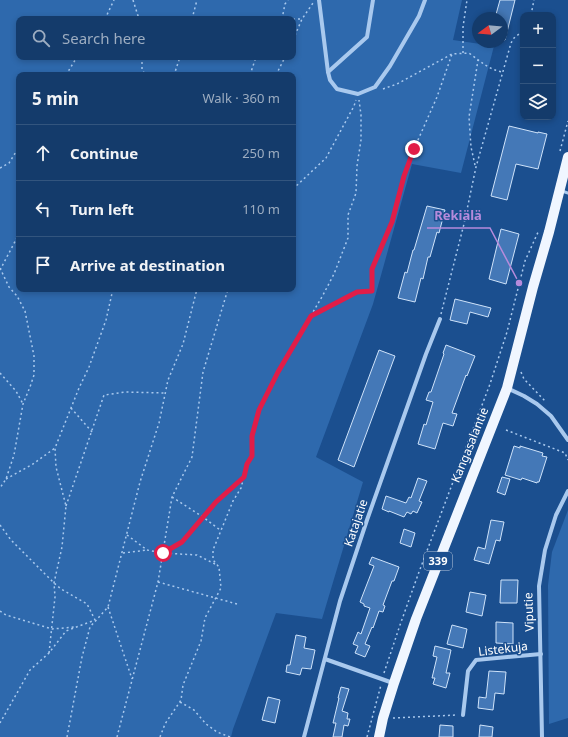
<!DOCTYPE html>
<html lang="en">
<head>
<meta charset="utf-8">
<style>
  :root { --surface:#143b6b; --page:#1d4271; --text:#f1f3f6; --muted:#9dadc1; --line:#33557e }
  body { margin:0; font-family:"Noto Sans",sans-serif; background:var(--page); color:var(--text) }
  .controls { position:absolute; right:12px; top:12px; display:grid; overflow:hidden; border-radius:8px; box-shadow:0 2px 6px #0003 }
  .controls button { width:36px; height:36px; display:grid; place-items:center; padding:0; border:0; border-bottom:1px solid var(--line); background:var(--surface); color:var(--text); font:20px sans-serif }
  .compass { position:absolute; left:472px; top:12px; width:36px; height:36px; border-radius:50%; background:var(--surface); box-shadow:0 2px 6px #0003; rotate:254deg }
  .stop { position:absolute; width:12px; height:12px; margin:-9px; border:3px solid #e11d48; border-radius:50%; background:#fff }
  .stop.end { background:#e11d48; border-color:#fff; box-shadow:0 1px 4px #0008 }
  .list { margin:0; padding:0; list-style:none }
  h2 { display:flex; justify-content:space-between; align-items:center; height:52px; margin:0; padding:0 16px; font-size:17px }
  h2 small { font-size:13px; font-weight:400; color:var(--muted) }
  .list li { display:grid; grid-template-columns:26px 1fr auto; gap:12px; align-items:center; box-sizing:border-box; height:56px; padding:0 16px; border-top:1px solid var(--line) }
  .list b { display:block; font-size:15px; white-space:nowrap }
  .list em { font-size:13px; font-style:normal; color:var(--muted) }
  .icon { flex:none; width:22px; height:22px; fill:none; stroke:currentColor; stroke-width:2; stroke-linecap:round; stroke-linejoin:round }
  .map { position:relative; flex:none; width:568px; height:737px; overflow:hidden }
  .search { position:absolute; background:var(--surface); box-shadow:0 2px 6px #0003; left:16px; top:16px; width:280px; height:44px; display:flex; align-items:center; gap:10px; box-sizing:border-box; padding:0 14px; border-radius:8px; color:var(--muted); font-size:15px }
  .panel { position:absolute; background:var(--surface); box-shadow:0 2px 6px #0003; left:16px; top:72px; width:280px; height:220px; border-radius:8px }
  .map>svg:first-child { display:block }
  .green { fill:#2e69ad; fill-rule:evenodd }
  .building { fill:#4478b7; stroke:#cfe3fa }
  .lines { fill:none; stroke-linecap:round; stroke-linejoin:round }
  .path { stroke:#a9c9ee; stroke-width:1.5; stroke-dasharray:2 3; stroke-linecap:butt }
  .service { stroke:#a9c9ee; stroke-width:3 }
  .minor { stroke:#a9c9ee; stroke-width:4 }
  .primary { stroke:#f0f6ff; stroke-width:10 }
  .route { stroke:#e11d48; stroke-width:5 }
  .labels { text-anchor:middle; stroke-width:3; stroke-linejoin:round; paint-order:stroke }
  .shield { fill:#1b4f8f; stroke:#bbcadd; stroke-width:1 }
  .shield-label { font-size:11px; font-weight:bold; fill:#fff }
  .street-label { font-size:12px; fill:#fff; stroke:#1b4f8f }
  .leader { fill:none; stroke:#b68bdc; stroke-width:1.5 }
  .callout-dot { fill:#b68bdc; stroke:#1b4f8f; stroke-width:1.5 }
  .callout-label { font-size:13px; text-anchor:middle; font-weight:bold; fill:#b68bdc; stroke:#1b4f8f; stroke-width:3; stroke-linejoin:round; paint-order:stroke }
</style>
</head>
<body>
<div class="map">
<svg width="568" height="737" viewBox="0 0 568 737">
  <rect width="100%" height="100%" fill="#1b4f8f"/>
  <g class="green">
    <path d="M 0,0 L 462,0 L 453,40 L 494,46 L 461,173 L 412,164 L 373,304 L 316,457 L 363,482 L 322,619 L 276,613 L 233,729 L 231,737 L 0,737 ZM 19,19 L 293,19 L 293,57 L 19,57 ZM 19,75 L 293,75 L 293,289 L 19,289 Z"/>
    <polygon points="568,510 568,718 549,724 548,585 552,552"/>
  </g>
  <g class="building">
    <polygon points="500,0 515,0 505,40 502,40 502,18 495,18"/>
    <polygon points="509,126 538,133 538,132 547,134 538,169 516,164 507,200 491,196"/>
    <polygon points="427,206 445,210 439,233 437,232 430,257 428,257 423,279 421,278 415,302 398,298 405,272 407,273 413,250 414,250"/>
    <polygon points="501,229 519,234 506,284 489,279"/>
    <polygon points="455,299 491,308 488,317 470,312 467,324 450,320"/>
    <polygon points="446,345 475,356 467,376 466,375 452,413 457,414 453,426 443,423 435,449 418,444 424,424 426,425 433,402 426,400 429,392 431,392 444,354 443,353"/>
    <polygon points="379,350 395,356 354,467 338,460"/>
    <polygon points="514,446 520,448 520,446 543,453 542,456 547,457 539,482 537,482 537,483 522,478 521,480 505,475"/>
    <polygon points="502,477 510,479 505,495 497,492"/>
    <polygon points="418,478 427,481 419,501 422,502 417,513 413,511 411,514 407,512 404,517 389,511 389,512 382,509 386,496 406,503 409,497 411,498"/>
    <polygon points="491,520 504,522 500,541 496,540 489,564 474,560 478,547 485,549"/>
    <polygon points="404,529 415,533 411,547 400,543"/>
    <polygon points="372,557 399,567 394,581 392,581 383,605 385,606 383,612 379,611 373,628 372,627 365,644 370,646 365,657 355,653 358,646 353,644 358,632 361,634 370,608 364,606 364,604 360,602 374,566 369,564"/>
    <polygon points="501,580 518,580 517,603 500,603"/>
    <polygon points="470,592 486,595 482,616 466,612"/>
    <polygon points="496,622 513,623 513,644 496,643"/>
    <polygon points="452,625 467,629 463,648 447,644"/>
    <polygon points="296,635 306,637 304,648 315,650 311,669 302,668 300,675 286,672 287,665 290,665"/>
    <polygon points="435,646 451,650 446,673 450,673 446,688 433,684 435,678 432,678 437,657 433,656"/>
    <polygon points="489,671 506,672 504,694 495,693 493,710 478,708 479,697 486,698"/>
    <polygon points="341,687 349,689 342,711 348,713 347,719 350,719 348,726 344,725 342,737 333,737 336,723 333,723 339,698 338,698"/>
    <polygon points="268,697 280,700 275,723 262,720"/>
    <polygon points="440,725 453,726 453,737 439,737"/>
    <polygon points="480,725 493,727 492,737 479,737"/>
  </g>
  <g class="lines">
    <g class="path">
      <polyline points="133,0 139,19"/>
      <polyline points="531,15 534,0"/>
      <polyline points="105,19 114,0"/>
      <polyline points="192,19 197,0"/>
      <polyline points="282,19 285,4 288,0"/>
      <polyline points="293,19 302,19"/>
      <polyline points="293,40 302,19 313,3"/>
      <polyline points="463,53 463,27 467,0"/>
      <polyline points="142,57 142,69 145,75"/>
      <polyline points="66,75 77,57"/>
      <polyline points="173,75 175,72 180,57"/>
      <polyline points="250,75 256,57"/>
      <polyline points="276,75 285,57"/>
      <path d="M 383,89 L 397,84 L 452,54 L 469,53 C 480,61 489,70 503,72"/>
      <polyline points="560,151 568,121"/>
      <polyline points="475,165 471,147 469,117 478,60"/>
      <polyline points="0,168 9,163 19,147"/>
      <polyline points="293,189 326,158 354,106 356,100"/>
      <polyline points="0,268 9,287 17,296 25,311 34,356 34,375 30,387 23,404 14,455 6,479 0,488"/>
      <polyline points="0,270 19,234"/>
      <polyline points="441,314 464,224 476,167 511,43 514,38 523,31"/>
      <polyline points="311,316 357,292 371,291 372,269 392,222 404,176 414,149 437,97 452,54"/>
      <polyline points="521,372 524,379 545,401"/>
      <polyline points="0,373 16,391 23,404"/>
      <polyline points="71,408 92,432"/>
      <polyline points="506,430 565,453 568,460"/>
      <polyline points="6,479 33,464 55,448"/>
      <polyline points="172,497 203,517 220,530"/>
      <polyline points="66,506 104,395 126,392 165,393"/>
      <polyline points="0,525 11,540 54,583 61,589 87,604 95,620 66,631 49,653 30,670 0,723"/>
      <polyline points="127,535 147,550 163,553"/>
      <polyline points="123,553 147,550"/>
      <polyline points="215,564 197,555 163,553 182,541 216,502 244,477"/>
      <polyline points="158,582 237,604"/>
      <polyline points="108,607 132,679"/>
      <polyline points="0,611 6,615 52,629 75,627"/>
      <polyline points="49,653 55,597 54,583 62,547 66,506 56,467 55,448 79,388 89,367 106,320 113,289"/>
      <polyline points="384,673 400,625 419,572 490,384 507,332 525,261 539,230"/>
      <polyline points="180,702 194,710 206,724 217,732 230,737"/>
      <polyline points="393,718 457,715"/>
      <polyline points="67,737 82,657 90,627 108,607 140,482 159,423 168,380 183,344 197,289"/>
      <polyline points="117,737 118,733 158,582 172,497 192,457 203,372 228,289"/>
      <polyline points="160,737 165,724 181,700 183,685 201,641 205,618 221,588 219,567 213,560 213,550 233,501 241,488 247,464 252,456 251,436 259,410 278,372 323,295 334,274 348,238 348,215 356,193 357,166 361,140 361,115 359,100"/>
      <polyline points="367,737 381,685"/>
    </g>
    <polyline class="service" points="562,191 568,193"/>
    <g class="minor">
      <polyline points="319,0 328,72 330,80 337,89 358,94 375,87 390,66 419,16 425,0"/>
      <polyline points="328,72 367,37 373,0"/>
      <polyline points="507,388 524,396 537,404 551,416 568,440"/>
      <polyline points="325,659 393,683"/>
      <polyline points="463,715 468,671 476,660 541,654"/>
      <polyline points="304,737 340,601 367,520 426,354 440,319"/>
      <polyline points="542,737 539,586 545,550 556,515 568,491"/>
    </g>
    <polyline class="primary" points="379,737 383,718 394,683 416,619 507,388 533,287 549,232 568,157"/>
  </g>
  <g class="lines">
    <polyline class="route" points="163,553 182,542 216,502 244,477 247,464 252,456 252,436 259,410 278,372 311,316 357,292 372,291 372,269 392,222 404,176 414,149"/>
  </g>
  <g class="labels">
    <rect class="shield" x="424" y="552" width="28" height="18" rx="3"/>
    <g class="shield-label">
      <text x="438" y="565">339</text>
    </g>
    <g class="street-label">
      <text transform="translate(470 445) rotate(-68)" y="4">Kangasalantie</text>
      <text transform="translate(356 523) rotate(-71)" y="4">Katajatie</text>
      <text transform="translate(529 612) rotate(-92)" y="4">Viputie</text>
      <text transform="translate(503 649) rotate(-7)" y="4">Listekuja</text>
    </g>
  </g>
  <path class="leader" d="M519 283L490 228H427"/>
  <circle class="callout-dot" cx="519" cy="283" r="4"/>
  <g class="callout-label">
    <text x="458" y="220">Rekiälä</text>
  </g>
</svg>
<div class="controls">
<button>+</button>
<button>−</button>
<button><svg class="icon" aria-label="layers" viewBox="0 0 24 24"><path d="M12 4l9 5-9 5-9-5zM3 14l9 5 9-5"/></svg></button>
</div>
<svg class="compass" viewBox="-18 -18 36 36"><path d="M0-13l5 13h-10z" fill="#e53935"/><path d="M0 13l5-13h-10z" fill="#9dadc1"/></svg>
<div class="stop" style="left:163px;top:553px"></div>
<div class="stop end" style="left:414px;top:149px"></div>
<div class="search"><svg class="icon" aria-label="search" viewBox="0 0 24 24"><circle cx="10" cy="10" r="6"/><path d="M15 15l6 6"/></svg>Search here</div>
<section class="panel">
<h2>5 min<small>Walk · 360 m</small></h2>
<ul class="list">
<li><svg class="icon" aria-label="ahead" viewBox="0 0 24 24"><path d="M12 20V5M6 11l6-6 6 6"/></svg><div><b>Continue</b></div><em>250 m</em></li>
<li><svg class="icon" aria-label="left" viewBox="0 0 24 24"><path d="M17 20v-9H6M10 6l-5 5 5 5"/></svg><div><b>Turn left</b></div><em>110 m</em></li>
<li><svg class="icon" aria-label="arrive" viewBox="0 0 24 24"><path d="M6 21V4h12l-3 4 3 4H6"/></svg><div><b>Arrive at destination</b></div></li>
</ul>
</section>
</div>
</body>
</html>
